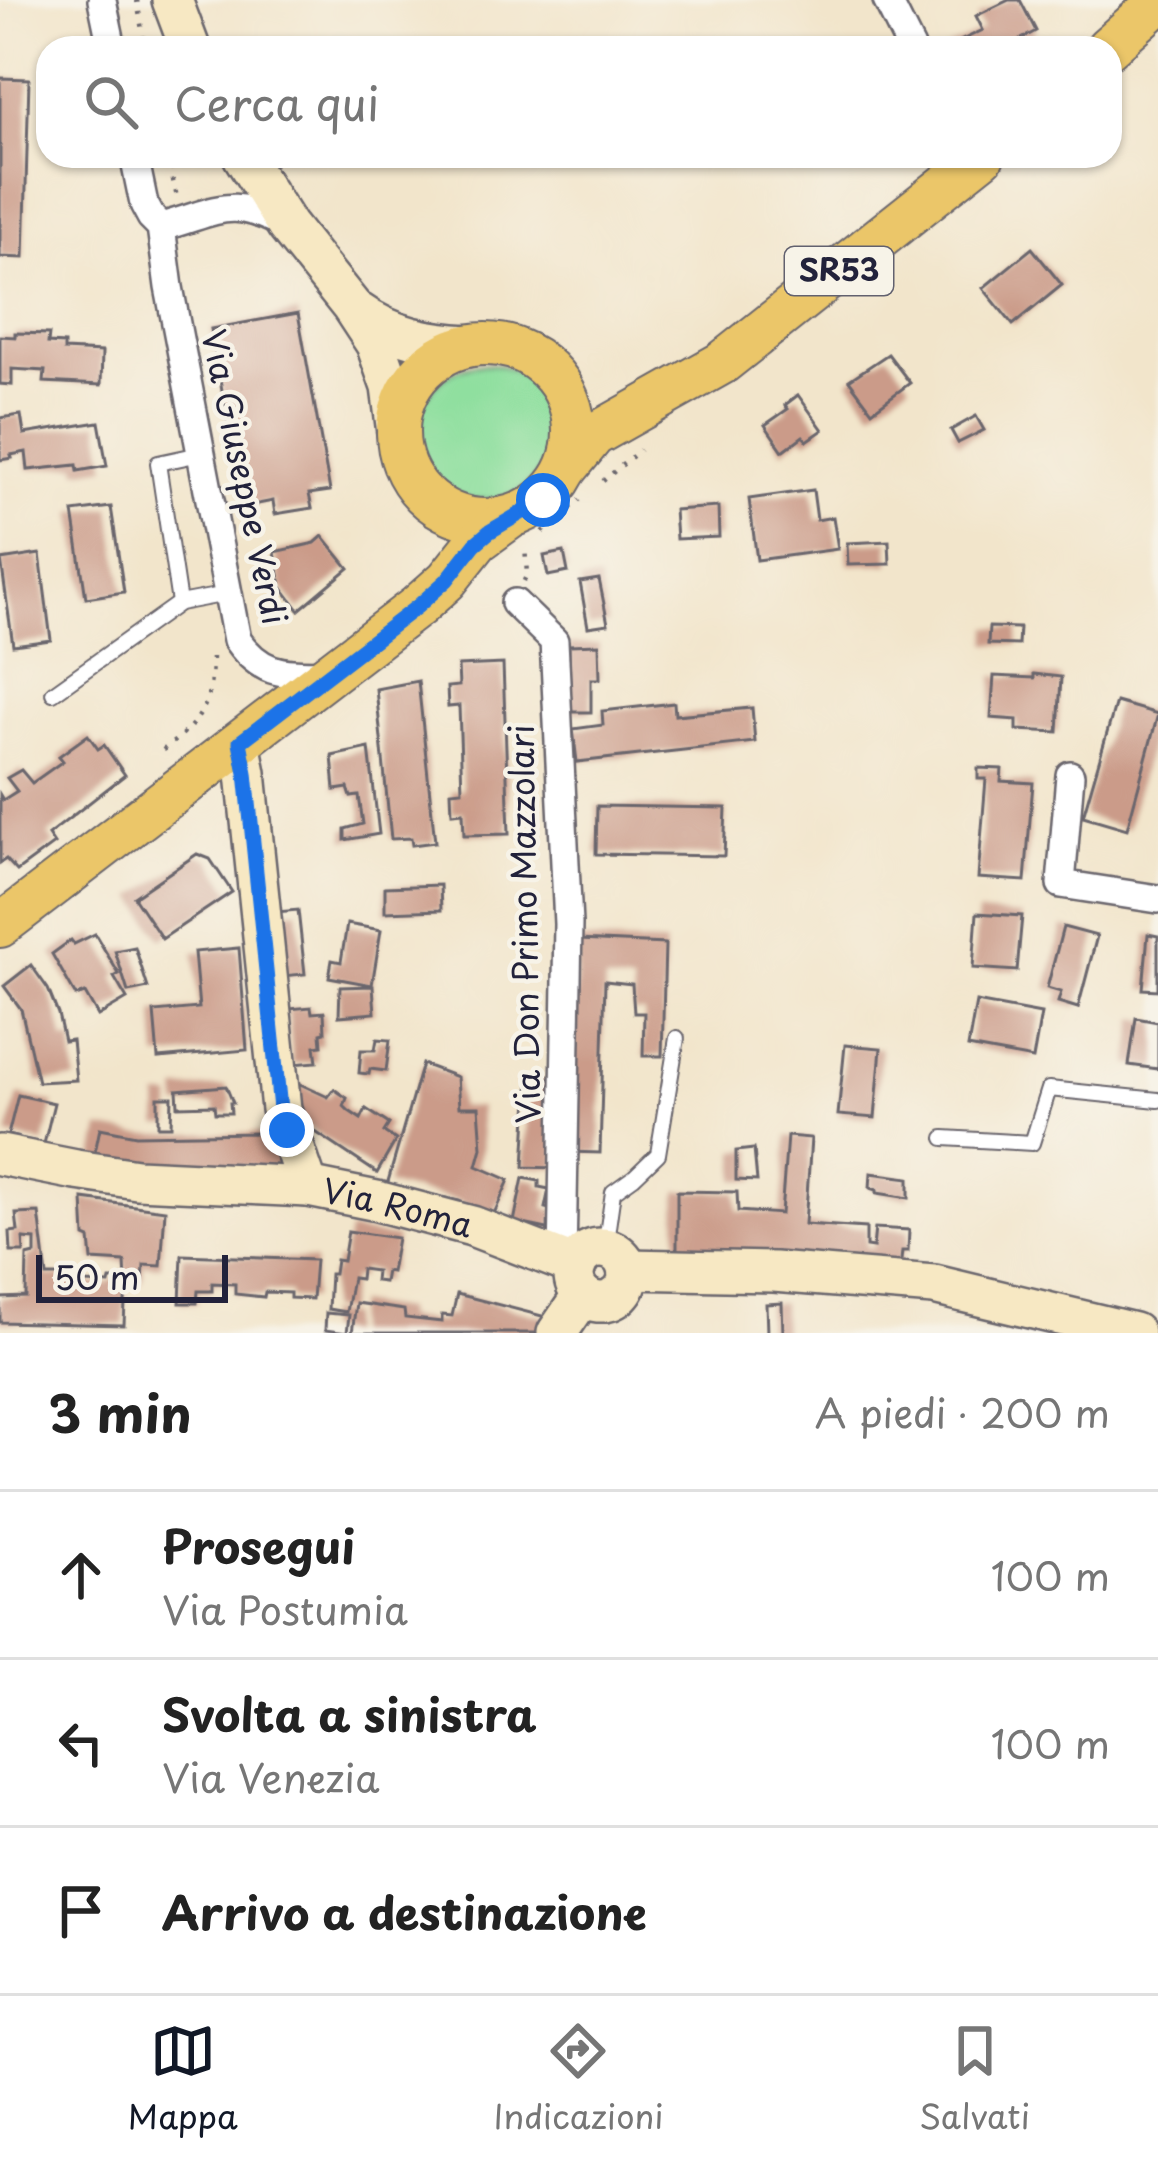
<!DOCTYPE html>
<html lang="it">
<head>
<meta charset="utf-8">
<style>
  :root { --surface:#fff; --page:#f6f6f6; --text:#222; --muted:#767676; --line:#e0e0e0; --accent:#111827 }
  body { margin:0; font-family:"Playpen Sans",sans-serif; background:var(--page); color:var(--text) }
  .scale { position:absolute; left:36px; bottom:30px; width:192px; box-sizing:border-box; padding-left:12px; border:6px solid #22223b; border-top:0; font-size:33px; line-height:42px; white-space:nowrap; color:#22223b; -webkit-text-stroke:9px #f7f3e8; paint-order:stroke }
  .stop { position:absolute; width:36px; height:36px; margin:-27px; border:9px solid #1a73e8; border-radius:50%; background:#fff }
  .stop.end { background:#1a73e8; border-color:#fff; box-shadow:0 3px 12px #0008 }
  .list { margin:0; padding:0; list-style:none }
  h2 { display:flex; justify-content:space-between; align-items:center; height:156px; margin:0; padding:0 48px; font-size:51px }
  h2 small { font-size:39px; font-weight:400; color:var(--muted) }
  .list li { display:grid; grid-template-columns:78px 1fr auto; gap:36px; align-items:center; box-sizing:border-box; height:168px; padding:0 48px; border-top:3px solid var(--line) }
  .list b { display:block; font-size:45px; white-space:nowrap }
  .list p { margin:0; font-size:39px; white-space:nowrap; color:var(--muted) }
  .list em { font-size:39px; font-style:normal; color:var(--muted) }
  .icon { flex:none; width:66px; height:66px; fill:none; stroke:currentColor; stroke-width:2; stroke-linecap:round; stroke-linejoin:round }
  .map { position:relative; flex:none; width:1158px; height:1333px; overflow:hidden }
  .search { position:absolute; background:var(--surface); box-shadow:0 3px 9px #0004; left:36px; right:36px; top:36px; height:132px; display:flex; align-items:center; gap:30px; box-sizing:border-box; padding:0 42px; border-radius:36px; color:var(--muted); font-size:45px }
  .sheet { height:660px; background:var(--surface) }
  nav { display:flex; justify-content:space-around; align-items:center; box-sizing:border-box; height:168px; border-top:3px solid var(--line); background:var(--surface); font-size:33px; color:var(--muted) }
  nav a { display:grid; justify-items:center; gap:6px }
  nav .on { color:var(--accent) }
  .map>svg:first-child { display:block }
  .green { fill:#8fdf9f; stroke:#58806d; stroke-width:3 }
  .building { fill:#cb9b89 }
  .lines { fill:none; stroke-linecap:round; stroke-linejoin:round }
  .lane-casing { stroke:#6b666d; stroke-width:18 }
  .street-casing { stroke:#6b666d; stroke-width:32 }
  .secondary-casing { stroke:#6b666d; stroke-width:44 }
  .primary-casing { stroke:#6b666d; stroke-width:46 }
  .path { stroke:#6b666d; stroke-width:4.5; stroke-dasharray:3 9; stroke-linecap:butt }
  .lane { stroke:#fff; stroke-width:14 }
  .street { stroke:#fff; stroke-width:27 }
  .secondary { stroke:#f7e8c3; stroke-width:39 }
  .primary { stroke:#ebc669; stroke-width:42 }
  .route { stroke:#1a73e8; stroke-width:15 }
  .labels { text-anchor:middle; stroke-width:9; stroke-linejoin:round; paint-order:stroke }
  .shield { fill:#f7f3e8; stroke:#62616f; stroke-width:3 }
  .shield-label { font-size:30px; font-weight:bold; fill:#22223b }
  .street-label { font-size:33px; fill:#22223b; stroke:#f7f3e8 }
</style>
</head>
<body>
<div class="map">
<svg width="1158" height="1333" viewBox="0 0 1158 1333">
  <rect width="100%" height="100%" fill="#f7f3e8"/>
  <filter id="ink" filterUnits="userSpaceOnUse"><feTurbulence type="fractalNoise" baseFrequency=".00833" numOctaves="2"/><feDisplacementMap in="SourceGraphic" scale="24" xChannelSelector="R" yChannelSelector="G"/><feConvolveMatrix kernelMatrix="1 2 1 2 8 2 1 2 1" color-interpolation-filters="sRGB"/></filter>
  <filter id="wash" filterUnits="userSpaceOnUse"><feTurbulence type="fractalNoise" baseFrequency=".004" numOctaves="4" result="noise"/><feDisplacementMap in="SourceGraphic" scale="48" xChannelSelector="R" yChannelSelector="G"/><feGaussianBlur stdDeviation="2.7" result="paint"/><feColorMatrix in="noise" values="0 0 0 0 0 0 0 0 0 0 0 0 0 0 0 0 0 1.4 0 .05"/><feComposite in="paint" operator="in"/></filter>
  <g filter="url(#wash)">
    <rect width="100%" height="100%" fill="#f2e5cb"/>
    <circle class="green" cx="485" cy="432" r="68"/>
    <g id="blocks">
      <g class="building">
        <polygon points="1009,0 1020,0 1036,31 1014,43 1017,48 945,48 983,30 976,16"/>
        <polygon points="0,78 29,79 24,258 0,257"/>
        <polygon points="1032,248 1062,285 1013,325 983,288"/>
        <polygon points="298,313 330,491 309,494 312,508 275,514 273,501 243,507 211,329"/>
        <polygon points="15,333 49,334 48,343 64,344 64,350 102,352 101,385 44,382 45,371 12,369 12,385 0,384 0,336 15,337"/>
        <polygon points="888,354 910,383 872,411 849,380"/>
        <polygon points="798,395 823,430 807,441 803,436 783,451 765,425 788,409 785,405"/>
        <polygon points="21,415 24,434 99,422 107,466 78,471 77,465 28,470 26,452 11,455 12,458 0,460 0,418"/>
        <polygon points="976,416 984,430 958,443 951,430"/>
        <polygon points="813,490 817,520 833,517 838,549 757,560 749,499"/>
        <polygon points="111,507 124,592 86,598 73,512"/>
        <polygon points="718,507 719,537 676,539 674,510"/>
        <polygon points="323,536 349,568 299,610 281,586 275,552 315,543"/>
        <polygon points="889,541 890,564 848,565 847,543"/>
        <polygon points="564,552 568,572 548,576 544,556"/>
        <polygon points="40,554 51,640 13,645 1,560"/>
        <polygon points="599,579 608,624 588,627 580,582"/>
        <polygon points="989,627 1019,628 1018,645 988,644"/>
        <polygon points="599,644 600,679 591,679 591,712 570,712 569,645"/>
        <polygon points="503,664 509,834 464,835 463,812 452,813 451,791 462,790 459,706 448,707 447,687 459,686 458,666"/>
        <polygon points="1034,674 1061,677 1058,732 1017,730 1017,720 991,718 994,676 1034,678"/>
        <polygon points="418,681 435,842 412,845 411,838 391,839 376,689"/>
        <polygon points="1116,702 1158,714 1127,829 1083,816"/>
        <polygon points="674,703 675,715 752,708 755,742 577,762 573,729 603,725 602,711"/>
        <polygon points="88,735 98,749 104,745 125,775 48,835 54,844 17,871 6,859 0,863 0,795 3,800 17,791 7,778 21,770 32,783 63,761 59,756"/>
        <polygon points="369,748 379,834 345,840 345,829 363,824 359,796 351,797 348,788 335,790 332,756"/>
        <polygon points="978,768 1002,769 1001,781 1033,783 1025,881 978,878 986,779 978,779"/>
        <polygon points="597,806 726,808 724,856 596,854"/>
        <polygon points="197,854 210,859 232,892 162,939 134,897"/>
        <polygon points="440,885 441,910 385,912 385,887"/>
        <polygon points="298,910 305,974 270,977 264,913"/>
        <polygon points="977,913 1022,916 1017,971 973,968"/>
        <polygon points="347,924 381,930 372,985 329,977 332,960 341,962"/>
        <polygon points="1063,927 1097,936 1078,1008 1058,1002 1061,992 1047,988"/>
        <polygon points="95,934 119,974 114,977 127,999 98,1016 85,993 76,996 52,954 71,940 74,944"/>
        <polygon points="1148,934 1158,936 1158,990 1143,989"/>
        <polygon points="578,940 665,944 662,1056 643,1056 644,1013 634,1013 632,984 605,981 600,1153 569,1152"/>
        <polygon points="135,947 148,988 128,992 115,951"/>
        <polygon points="239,948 247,1050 158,1058 154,1012 199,1008 194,952"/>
        <polygon points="31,965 48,989 58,1014 64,1041 72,1040 76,1080 38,1082 21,1009 4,986"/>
        <polygon points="373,986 375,1013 339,1016 340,987"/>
        <polygon points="976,1002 1041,1014 1033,1059 968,1047"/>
        <polygon points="311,1007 312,1013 324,1012 325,1032 321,1033 322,1045 315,1046 317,1062 293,1064 288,1009"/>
        <polygon points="1136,1018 1158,1022 1158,1069 1129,1065"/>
        <polygon points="377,1039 390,1040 386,1071 370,1069 369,1074 359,1073 361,1050 375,1050"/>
        <polygon points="845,1045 881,1048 875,1118 838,1115"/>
        <polygon points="422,1064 457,1077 459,1107 479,1107 482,1148 477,1166 509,1180 492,1218 459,1201 387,1185"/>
        <polygon points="529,1079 558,1079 556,1168 524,1167"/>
        <polygon points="300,1084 328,1097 334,1089 347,1098 344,1106 349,1111 361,1119 366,1109 389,1124 384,1132 396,1140 377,1173 296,1119 296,1090"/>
        <polygon points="226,1086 233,1103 230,1103 231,1113 215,1113 214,1105 178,1106 177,1090"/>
        <polygon points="18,1095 54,1103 44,1144 8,1135"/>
        <polygon points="158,1097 172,1097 171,1126 158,1126"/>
        <polygon points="100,1128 136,1135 259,1133 261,1141 279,1138 282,1168 93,1162"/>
        <polygon points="787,1136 811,1138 805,1224 866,1228 866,1247 873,1248 875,1228 909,1230 908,1251 902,1251 900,1270 677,1253 677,1191 737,1192 738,1211 781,1214"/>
        <polygon points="754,1149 757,1181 736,1180 736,1151"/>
        <polygon points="871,1173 909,1178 909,1198 877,1193 877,1190 870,1188"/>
        <polygon points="523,1178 539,1181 539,1187 549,1189 545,1208 556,1211 552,1230 514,1222"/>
        <polygon points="83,1199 165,1210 161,1266 144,1265 143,1282 126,1282 125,1262 92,1260 90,1239 85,1237"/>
        <polygon points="39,1213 47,1276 84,1276 84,1283 109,1284 110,1280 126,1280 124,1325 0,1322 0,1298 26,1297 27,1256 35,1254 35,1240 23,1239 24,1252 11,1252 10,1232 18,1231 16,1214"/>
        <polygon points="348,1231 397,1238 391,1272 386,1271 384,1282 375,1281 376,1271 361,1269 360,1279 352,1278 346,1312 328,1309 330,1274 334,1274 336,1260 343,1261"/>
        <polygon points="182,1255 315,1260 312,1299 290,1298 290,1293 265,1292 264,1297 235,1294 235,1284 212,1283 212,1291 198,1291 197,1303 180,1303"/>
        <polygon points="457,1294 546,1317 538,1333 352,1333 356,1303 404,1310 405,1318 442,1322 442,1315 452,1316"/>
        <polygon points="782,1303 783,1333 767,1333 766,1304"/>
        <polygon points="326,1313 349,1315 347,1333 325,1330"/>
      </g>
    </g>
  </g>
  <g filter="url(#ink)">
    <use href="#blocks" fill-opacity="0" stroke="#6b666d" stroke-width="3"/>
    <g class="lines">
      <defs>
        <g id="lane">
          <polyline points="179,603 158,463 200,454"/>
          <polyline points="53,693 179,603 227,594"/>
          <polyline points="944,1138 1032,1143 1049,1089 1158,1100"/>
          <polyline points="605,1249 613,1192 634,1177 658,1154 677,1038"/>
        </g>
        <g id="street">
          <polyline points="102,0 112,48"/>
          <polyline points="887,0 911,48"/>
          <path d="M 134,156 L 144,204 L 151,217 L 161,227 L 169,287 L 237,640 C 263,677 286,673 327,674"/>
          <path d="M 161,227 C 218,212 229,194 287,226"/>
          <polyline points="515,603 554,641 568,924 562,1261"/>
          <polyline points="1070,775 1061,884 1158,899"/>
        </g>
        <g id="secondary">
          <polyline points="172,0 190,48"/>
          <polyline points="243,156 287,226 351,306 376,344 391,387 397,433"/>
          <path d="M 358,312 C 392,337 430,343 471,345"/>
          <polyline points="240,742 246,773 281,1109 308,1187"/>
          <path id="s1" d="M 0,1155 L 76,1170 L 137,1179 L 308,1187 L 377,1201 L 472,1226 L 576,1266"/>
          <circle cx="601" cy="1275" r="27"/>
          <polyline points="627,1269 774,1272 934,1285 1134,1333"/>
          <polyline points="557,1333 583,1295"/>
        </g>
        <g id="primary">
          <polyline points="1107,48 1158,3"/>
          <circle cx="486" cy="432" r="88"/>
          <polyline points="567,468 594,435 722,363 983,156"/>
          <polyline points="0,926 418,606 447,580 478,541 511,517"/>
        </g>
      </defs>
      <use href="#lane" class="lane-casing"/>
      <use href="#street" class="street-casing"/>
      <use href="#secondary" class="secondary-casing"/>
      <use href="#primary" class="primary-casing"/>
      <g class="path">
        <polyline points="137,0 145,48"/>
        <polyline points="167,156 177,197"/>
        <polyline points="603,481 640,450"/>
        <polyline points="543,532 580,500"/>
        <polyline points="524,581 527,574 525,547"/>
        <path d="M 163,750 C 206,717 212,704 212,649"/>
      </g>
      <use href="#lane" class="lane"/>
      <use href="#street" class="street"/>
      <use href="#secondary" class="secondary"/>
      <use href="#primary" class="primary"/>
    </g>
  </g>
  <g class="lines" filter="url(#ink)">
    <polyline class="route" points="287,1130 280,1109 246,773 240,742 418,606 447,580 475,544 489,532 543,500"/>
  </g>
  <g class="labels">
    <rect class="shield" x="785" y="247" width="108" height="48" rx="9"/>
    <g class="shield-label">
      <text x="839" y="281">SR53</text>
    </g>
    <g class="street-label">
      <text transform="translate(244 477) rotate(78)" y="12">Via Giuseppe Verdi</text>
      <text transform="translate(525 924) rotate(-91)" y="12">Via Don Primo Mazzolari</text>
      <text dy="12" stroke="none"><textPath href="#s1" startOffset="402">Via Roma</textPath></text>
    </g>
  </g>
</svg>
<div class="scale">50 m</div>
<div class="stop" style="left:543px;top:500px"></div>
<div class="stop end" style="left:287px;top:1130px"></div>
<div class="search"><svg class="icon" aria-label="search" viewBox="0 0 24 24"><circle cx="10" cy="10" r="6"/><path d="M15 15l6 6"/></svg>Cerca qui</div>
</div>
<section class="sheet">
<h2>3 min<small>A piedi · 200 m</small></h2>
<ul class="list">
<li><svg class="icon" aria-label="ahead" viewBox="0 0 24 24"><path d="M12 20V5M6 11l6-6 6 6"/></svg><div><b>Prosegui</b><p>Via Postumia</p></div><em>100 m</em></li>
<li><svg class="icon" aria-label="left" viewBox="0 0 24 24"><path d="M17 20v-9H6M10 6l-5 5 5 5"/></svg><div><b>Svolta a sinistra</b><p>Via Venezia</p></div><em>100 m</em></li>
<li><svg class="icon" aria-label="arrive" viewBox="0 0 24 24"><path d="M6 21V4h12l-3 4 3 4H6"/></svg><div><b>Arrivo a destinazione</b></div></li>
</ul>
</section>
<nav>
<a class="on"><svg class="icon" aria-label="map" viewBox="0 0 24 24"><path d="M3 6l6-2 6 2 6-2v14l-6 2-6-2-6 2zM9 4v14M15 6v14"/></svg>Mappa</a>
<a><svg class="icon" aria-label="directions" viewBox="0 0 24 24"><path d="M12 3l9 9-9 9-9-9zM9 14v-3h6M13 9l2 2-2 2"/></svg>Indicazioni</a>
<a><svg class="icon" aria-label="saved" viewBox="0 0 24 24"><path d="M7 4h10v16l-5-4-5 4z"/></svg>Salvati</a>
</nav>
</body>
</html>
